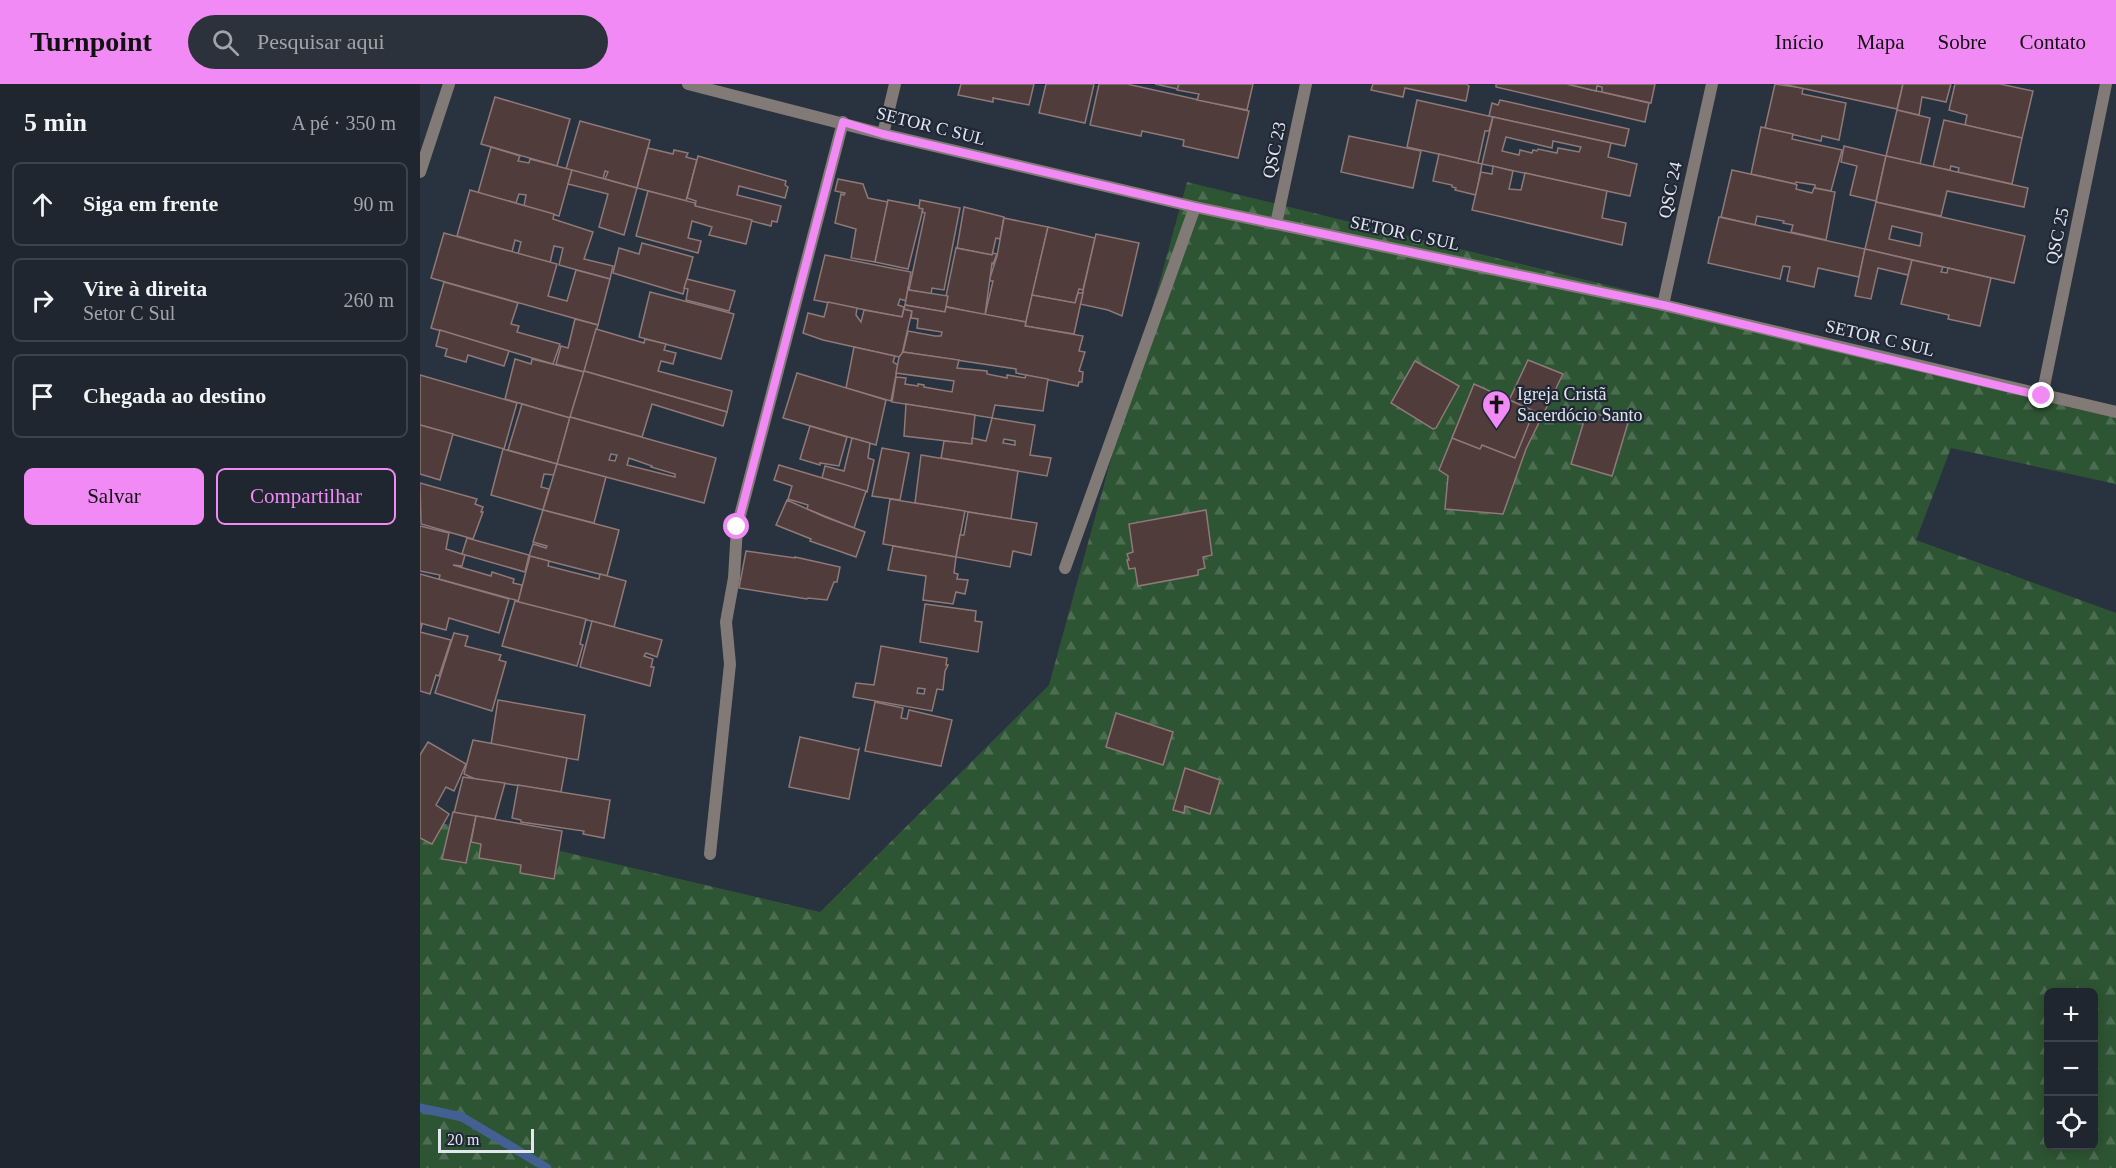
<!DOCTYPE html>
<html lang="pt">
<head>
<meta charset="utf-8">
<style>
  :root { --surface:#1f262f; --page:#2c323b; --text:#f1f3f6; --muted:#a1a5aa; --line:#3c434b; --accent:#f18af4 }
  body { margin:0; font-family:"Times New Roman",serif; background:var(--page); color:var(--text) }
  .controls { position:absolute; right:18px; bottom:18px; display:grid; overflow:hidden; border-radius:9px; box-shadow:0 3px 15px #0003 }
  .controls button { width:54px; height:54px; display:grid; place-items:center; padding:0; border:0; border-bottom:2px solid var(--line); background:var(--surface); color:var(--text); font:30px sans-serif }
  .scale { position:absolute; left:18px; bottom:15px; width:96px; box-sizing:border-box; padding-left:6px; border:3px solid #e1e6ef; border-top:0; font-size:16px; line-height:21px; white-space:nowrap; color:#e1e6ef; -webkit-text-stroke:4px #202835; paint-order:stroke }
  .stop { position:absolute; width:18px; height:18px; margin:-14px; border:4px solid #f18af4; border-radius:50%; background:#fff }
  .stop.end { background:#f18af4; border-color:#fff; box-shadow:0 2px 6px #0008 }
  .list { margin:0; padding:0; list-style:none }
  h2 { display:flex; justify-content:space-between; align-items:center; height:78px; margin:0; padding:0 24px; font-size:26px }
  h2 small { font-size:20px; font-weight:400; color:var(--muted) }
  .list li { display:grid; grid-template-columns:39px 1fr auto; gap:18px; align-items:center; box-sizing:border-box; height:84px; margin:0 12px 12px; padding:0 12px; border:2px solid var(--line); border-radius:9px }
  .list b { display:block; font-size:22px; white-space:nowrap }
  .list p { margin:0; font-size:20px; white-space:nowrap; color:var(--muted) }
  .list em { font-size:20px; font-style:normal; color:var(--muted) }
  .actions { display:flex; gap:12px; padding:18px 24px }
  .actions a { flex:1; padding:14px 0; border:2px solid var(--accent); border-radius:9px; text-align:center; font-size:21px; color:var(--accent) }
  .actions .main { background:var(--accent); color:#111 }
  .icon { flex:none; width:33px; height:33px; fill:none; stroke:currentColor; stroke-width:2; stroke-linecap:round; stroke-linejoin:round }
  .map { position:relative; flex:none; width:1696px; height:1084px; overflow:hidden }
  header { display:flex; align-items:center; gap:36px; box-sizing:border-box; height:84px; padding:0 30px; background:var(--accent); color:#111 }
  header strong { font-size:28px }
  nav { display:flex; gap:33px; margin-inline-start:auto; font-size:21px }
  .search { width:420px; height:54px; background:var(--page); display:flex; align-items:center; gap:15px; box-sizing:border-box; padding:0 21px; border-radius:33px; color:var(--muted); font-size:22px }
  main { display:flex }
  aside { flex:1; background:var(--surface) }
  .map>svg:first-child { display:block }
  .forest { fill:url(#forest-firs); fill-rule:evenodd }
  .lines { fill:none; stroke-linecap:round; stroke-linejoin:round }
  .stream { stroke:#436093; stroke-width:9 }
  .building { fill:#4f3c3b; stroke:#8f7978; stroke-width:1.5; fill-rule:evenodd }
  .minor { stroke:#827a76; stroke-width:12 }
  .tertiary { stroke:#827a76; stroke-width:12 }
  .route { stroke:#f18af4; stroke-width:8 }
  .labels { text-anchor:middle; stroke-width:4.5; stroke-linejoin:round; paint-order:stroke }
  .street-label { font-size:18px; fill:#e1e6ef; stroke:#202835 }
  .poi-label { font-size:18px; fill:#e1e6ef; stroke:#202835; text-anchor:start }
</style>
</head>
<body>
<header>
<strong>Turnpoint</strong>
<div class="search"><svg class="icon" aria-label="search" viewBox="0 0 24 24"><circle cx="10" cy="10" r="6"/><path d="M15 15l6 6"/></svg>Pesquisar aqui</div>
<nav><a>Início</a><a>Mapa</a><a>Sobre</a><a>Contato</a></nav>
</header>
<main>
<aside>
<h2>5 min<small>A pé · 350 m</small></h2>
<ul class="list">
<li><svg class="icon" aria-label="ahead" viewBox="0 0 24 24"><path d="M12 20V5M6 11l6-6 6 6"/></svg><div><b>Siga em frente</b></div><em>90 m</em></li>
<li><svg class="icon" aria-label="right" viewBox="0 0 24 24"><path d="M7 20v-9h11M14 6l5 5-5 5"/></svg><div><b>Vire à direita</b><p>Setor C Sul</p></div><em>260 m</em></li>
<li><svg class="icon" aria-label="arrive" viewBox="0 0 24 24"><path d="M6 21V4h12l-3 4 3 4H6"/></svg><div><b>Chegada ao destino</b></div></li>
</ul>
<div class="actions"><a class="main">Salvar</a><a>Compartilhar</a></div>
</aside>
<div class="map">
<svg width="1696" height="1084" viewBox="0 0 1696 1084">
  <defs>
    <pattern id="forest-firs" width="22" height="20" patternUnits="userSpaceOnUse" patternTransform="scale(1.5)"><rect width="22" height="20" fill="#2e5533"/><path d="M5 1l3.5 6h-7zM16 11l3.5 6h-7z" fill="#4c6d51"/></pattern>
  </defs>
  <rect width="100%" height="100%" fill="#29323f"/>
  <path class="forest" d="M 767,98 L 1696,326 L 1696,400 L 1531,364 L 1496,456 L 1696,529 L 1696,1084 L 0,1084 L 0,734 L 400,828 L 629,601 ZM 1628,908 L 1674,908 L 1674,1062 L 1628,1062 Z"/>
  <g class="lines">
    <polyline class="stream" points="0,1024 42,1033 127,1084"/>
  </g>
  <g class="building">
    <polygon points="541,0 614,0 609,21 573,14 573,18 538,11"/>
    <polygon points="674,0 665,39 619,29 626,0"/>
    <polygon points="679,0 707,0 829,27 818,74 763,62 764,56 722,47 721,52 670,41"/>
    <polygon points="735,0 759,0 758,5"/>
    <polygon points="759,0 833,0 827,26 777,16 779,10 757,6"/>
    <polygon points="953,0 1046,0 1049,2 1046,17 985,4 983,13 951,6"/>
    <polygon points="1076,0 1147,0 1229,19 1225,38 1076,3"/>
    <polygon points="1147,0 1235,0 1231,19 1182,8 1182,3 1177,2 1176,7"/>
    <polygon points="1355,0 1383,4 1382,10 1426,19 1419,56 1402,52 1401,57 1345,44"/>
    <polygon points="1363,0 1483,0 1477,25"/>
    <polygon points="1483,0 1531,0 1526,18 1502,13 1499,31 1477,26"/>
    <polygon points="1535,0 1580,0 1613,7 1602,54 1545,41 1547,31 1529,26"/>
    <polygon points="75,13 150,35 137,82 61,60"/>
    <polygon points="997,16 1073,33 1069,47 1065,47 1058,79 987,63"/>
    <polygon points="1080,16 1209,45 1205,62 1069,32 1072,19 1078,21"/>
    <polygon points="1477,26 1510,34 1500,80 1466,72"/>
    <path d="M 1073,33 L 1191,59 L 1188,73 L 1217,80 L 1210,112 L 1062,80 ZM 1086,53 L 1132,64 L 1133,57 L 1161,63 L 1159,68 L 1138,64 L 1137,69 L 1118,65 L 1117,67 L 1113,66 L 1112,69 L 1100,66 L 1099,71 L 1082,67 Z"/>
    <polygon points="1524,36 1602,54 1592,100 1538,88 1539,84 1531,82 1530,86 1513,83"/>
    <polygon points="160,37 230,56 217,104 185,95 188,88 185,87 183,95 146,85"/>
    <polygon points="1341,43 1373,50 1372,55 1422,66 1411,107 1395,104 1395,101 1376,98 1375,100 1331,90"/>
    <polygon points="929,52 1001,67 993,104 921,88"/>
    <polygon points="1424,62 1466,72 1456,117 1430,111 1437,82 1421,78"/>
    <polygon points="71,63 100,72 98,77 109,79 110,75 152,86 139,132 104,122 106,111 99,110 96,119 58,109"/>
    <polygon points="228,64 253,70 254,66 268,69 266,73 277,76 266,117 217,104"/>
    <polygon points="1019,70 1062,80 1056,111 1035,106 1036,104 1032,103 1032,101 1013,97"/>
    <polygon points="278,72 366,97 365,101 368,103 365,114 319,102 317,111 361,122 357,138 352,137 351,142 275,122 276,117 267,114"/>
    <polygon points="1466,72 1608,104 1604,123 1527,107 1521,132 1456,118"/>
    <polygon points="1073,82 1093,87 1089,105 1101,106 1105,89 1187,107 1182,134 1206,139 1202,161 1052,126 1061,88 1072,90"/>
    <polygon points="152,86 217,104 204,151 179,143 188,110 148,100"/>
    <polygon points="1312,86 1375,100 1377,101 1376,105 1392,109 1394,104 1415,108 1406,156 1371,148 1373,141 1363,139 1364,137 1337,132 1335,141 1301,133"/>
    <polygon points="418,95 443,100 448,114 468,118 455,178 431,174 436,145 415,139 421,110 424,111 425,109 415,107"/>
    <polygon points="50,106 134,130 133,135 173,148 164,175 193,182 190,195 139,181 143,164 134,162 130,179 98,170 101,158 95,156 92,168 37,152"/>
    <polygon points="228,107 275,119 275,122 332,136 326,160 289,151 292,143 272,137 268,154 281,157 278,169 216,152"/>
    <polygon points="468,116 499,122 503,125 488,185 455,178"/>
    <polygon points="500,116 540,124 524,206 512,204 511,210 489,206 505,129 502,128 503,125 499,124"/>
    <path d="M 1456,118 L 1605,152 L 1594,199 L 1445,165 ZM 1472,142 L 1502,149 L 1500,162 L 1469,155 Z"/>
    <polygon points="544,123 584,133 580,155 576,154 572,171 537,164"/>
    <polygon points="1299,133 1445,165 1439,193 1398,184 1394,203 1367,197 1370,183 1363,182 1360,195 1288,179"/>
    <polygon points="584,134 628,143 606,238 565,231 573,197 569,197 577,172"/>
    <polygon points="628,143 675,154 663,206 659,205 655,219 612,211"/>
    <polygon points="24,149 137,180 128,212 147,217 156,186 190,195 178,241 11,194"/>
    <polygon points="676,150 719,159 702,232 688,226 660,220"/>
    <polygon points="222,159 273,173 263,210 193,189 199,164 219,170"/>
    <polygon points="536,164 572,171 573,169 577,170 573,180 572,179 565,231 524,222"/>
    <polygon points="1445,165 1492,176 1488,191 1458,184 1451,215 1435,212"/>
    <polygon points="405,171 491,188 486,217 480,215 478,221 484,223 482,233 394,216"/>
    <polygon points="1492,176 1523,183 1521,188 1527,189 1528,184 1571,194 1560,242 1528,235 1529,231 1481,220"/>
    <polygon points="267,195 315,207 309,227 266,216 268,205 264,204"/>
    <polygon points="24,198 98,219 91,240 99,242 97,248 140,260 133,280 11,244"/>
    <polygon points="488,204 489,206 528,212 525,228 485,221"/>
    <polygon points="230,208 314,230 301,275 219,253"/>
    <polygon points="658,209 663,209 654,250 605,242 612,211 655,219"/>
    <polygon points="408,218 437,224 436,231 441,238 444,226 482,233 484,225 492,227 482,270 479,273 403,256 383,249 388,229 404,233"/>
    <polygon points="485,221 525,228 526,223 606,238 605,242 663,252 659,267 665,268 659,287 663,288 662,298 659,298 658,302 596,289 596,285 483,268 488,247 515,252 521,252 522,248 497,244 498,235 491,234 492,227 484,225"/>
    <polygon points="155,235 178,241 164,288 136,280 141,262 148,264"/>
    <polygon points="176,245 224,259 225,255 246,260 244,266 256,269 253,280 241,277 238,287 312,307 307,328 164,287"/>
    <polygon points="20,246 89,267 84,282 48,271 46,278 25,272 27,265 16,262"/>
    <polygon points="434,263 475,272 473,278 478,281 471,317 426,304"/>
    <polygon points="483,268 539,276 537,284 567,287 567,290 587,294 587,291 605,294 606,291 628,295 623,327 575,321 572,334 472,318 476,293 486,294 485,300 498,302 498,300 504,301 504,303 532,308 534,297 476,289 479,273"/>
    <polygon points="95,275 111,280 112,275 164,288 150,334 85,315"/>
    <polygon points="1108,276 1143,290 1106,365 1083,430 1025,425 1028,392 1019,386 1046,320 1085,325"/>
    <polygon points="995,277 1039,302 1016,344 1013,345 971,319"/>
    <polygon points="164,287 307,328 303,342 232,320 222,353 150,333"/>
    <polygon points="377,289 466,316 456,361 363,334"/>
    <polygon points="0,291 97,319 84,365 0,341"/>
    <polygon points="1054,300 1114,327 1095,374 1062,361 1060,365 1032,354"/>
    <polygon points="102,320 150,334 137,380 88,366"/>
    <polygon points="486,320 555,331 552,360 484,352"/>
    <polygon points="1167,327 1208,339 1192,392 1151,380"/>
    <path d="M 150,333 L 296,374 L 284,419 L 137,380 ZM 191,370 L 197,371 L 195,377 L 189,376 ZM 209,374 L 232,382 L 231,383 L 255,390 L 255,393 L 207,381 Z"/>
    <path d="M 572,334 L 615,341 L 610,371 L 631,374 L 627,392 L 521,374 L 524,357 L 552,360 L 552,354 L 566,357 ZM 584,355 L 595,357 L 595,361 L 583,359 Z"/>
    <polygon points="0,341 33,350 20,396 0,390"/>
    <polygon points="390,342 427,353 419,382 400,379 400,381 380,375"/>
    <polygon points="432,354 450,359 448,374 454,376 447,408 402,394 405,382 424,387"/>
    <polygon points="462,364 489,369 480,416 452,412"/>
    <polygon points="83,365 137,380 134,391 124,390 121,403 129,405 123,426 71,411"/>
    <polygon points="501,371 598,387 591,435 495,419"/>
    <polygon points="137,380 186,393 174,439 123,426"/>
    <polygon points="359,381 446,407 434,444 387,425 388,421 368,415 372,402 354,396"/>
    <polygon points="0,399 57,415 55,420 63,423 61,428 63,428 53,455 1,440"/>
    <polygon points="470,415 545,427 536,473 463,460"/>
    <polygon points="367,416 405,433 445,448 436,473 390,457 391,455 356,441"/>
    <polygon points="123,426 199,446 187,492 109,472 113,460 126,464 127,462 113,458"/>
    <polygon points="786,426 792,471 783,473 785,484 778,486 778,491 718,502 715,484 709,485 707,476 709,476 707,470 713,468 709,440"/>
    <polygon points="548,428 617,439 611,471 593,467 590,483 536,473 540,451 544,451"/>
    <polygon points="0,442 29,449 26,465 45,471 42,482 33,481 71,492 72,488 94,495 93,499 102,501 99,517 19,495 20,491 0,487"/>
    <polygon points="47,454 109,471 105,488 42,470"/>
    <polygon points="473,462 536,473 534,489 538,490 537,495 548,496 545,510 536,508 533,520 503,516 506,492 468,486"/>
    <polygon points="326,467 375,474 375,473 420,483 417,498 414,498 407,516 388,514 387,515 319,504"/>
    <polygon points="110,472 129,477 128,482 179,495 180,490 206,497 194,543 98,518"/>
    <polygon points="0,490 89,515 79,549 29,534 26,546 0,539"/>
    <polygon points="95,517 166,535 160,560 163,561 157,582 82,562"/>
    <polygon points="505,520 556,527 555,537 562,538 558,568 500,558"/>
    <polygon points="172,537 242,556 237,573 226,569 224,572 233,575 231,583 234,583 230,602 160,583"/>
    <polygon points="0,540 2,541 0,548 31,556 19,592 16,591 10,610 0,607"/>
    <polygon points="34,549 48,552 45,562 81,571 79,576 86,578 72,627 15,609"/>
    <path d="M 461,562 L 527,574 L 526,581 L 528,581 L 525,587 L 523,606 L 517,605 L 512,627 L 433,613 L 436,599 L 454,601 ZM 498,604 L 505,605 L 504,610 L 497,609 Z"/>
    <polygon points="78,616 165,631 158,676 71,661"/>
    <polygon points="455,618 483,624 481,634 487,635 489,626 532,636 521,682 445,667"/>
    <polygon points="696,629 753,648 743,681 686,663"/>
    <polygon points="380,653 438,666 439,665 429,715 369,703"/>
    <polygon points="53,656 147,674 141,708 55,695 44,690"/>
    <polygon points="8,658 46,680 34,707 26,703 16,721 29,730 12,760 0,754 0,671"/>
    <polygon points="765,684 800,696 790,730 765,722 764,729 753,726"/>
    <polygon points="43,693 85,699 75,735 34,729"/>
    <polygon points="98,701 190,716 184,754 163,750 164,747 101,738 101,736 92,734"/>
    <polygon points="33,728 56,732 46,779 22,775"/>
    <polygon points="56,732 142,747 134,795 100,789 101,781 59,774 61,760 51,758"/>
  </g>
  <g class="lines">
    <g class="minor">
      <polyline points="463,50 475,0"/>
      <polyline points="0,88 29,0"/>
      <polyline points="856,140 886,0"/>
      <polyline points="1243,221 1292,0"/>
      <polyline points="1622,312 1686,0"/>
      <polyline points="645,484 775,123"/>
      <polyline points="290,770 310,580 306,538 314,494 317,443 423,38"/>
    </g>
    <polyline class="tertiary" points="268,0 463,50 775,123 1243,221 1696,328"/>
  </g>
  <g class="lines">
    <polyline class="route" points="317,443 423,38 463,50 775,123 1243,221 1622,312"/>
  </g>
  <defs>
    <symbol id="church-pin" viewBox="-11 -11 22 30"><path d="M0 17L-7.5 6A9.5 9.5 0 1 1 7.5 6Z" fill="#f18af4" stroke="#202835"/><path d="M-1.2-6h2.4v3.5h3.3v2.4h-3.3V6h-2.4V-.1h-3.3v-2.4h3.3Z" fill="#111"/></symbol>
  </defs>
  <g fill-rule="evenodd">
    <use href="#church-pin" x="1060" y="304" width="33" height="45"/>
  </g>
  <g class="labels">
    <g class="street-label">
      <text transform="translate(511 42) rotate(14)" y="6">SETOR C SUL</text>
      <text transform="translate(854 66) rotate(-78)" y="6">QSC 23</text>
      <text transform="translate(1250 106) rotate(-78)" y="6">QSC 24</text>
      <text transform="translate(985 149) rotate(12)" y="6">SETOR C SUL</text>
      <text transform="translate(1637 152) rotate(-78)" y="6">QSC 25</text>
      <text transform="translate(1460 254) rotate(13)" y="6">SETOR C SUL</text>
    </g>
    <g class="poi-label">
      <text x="1097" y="316">Igreja Cristã<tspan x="1097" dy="21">Sacerdócio Santo</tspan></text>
    </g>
  </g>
</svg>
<div class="controls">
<button>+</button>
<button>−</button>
<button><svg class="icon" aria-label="locate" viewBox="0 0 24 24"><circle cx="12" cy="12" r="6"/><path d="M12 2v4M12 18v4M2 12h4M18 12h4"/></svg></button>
</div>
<div class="scale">20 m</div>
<div class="stop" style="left:317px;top:443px"></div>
<div class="stop end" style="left:1622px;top:312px"></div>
</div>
</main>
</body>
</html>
